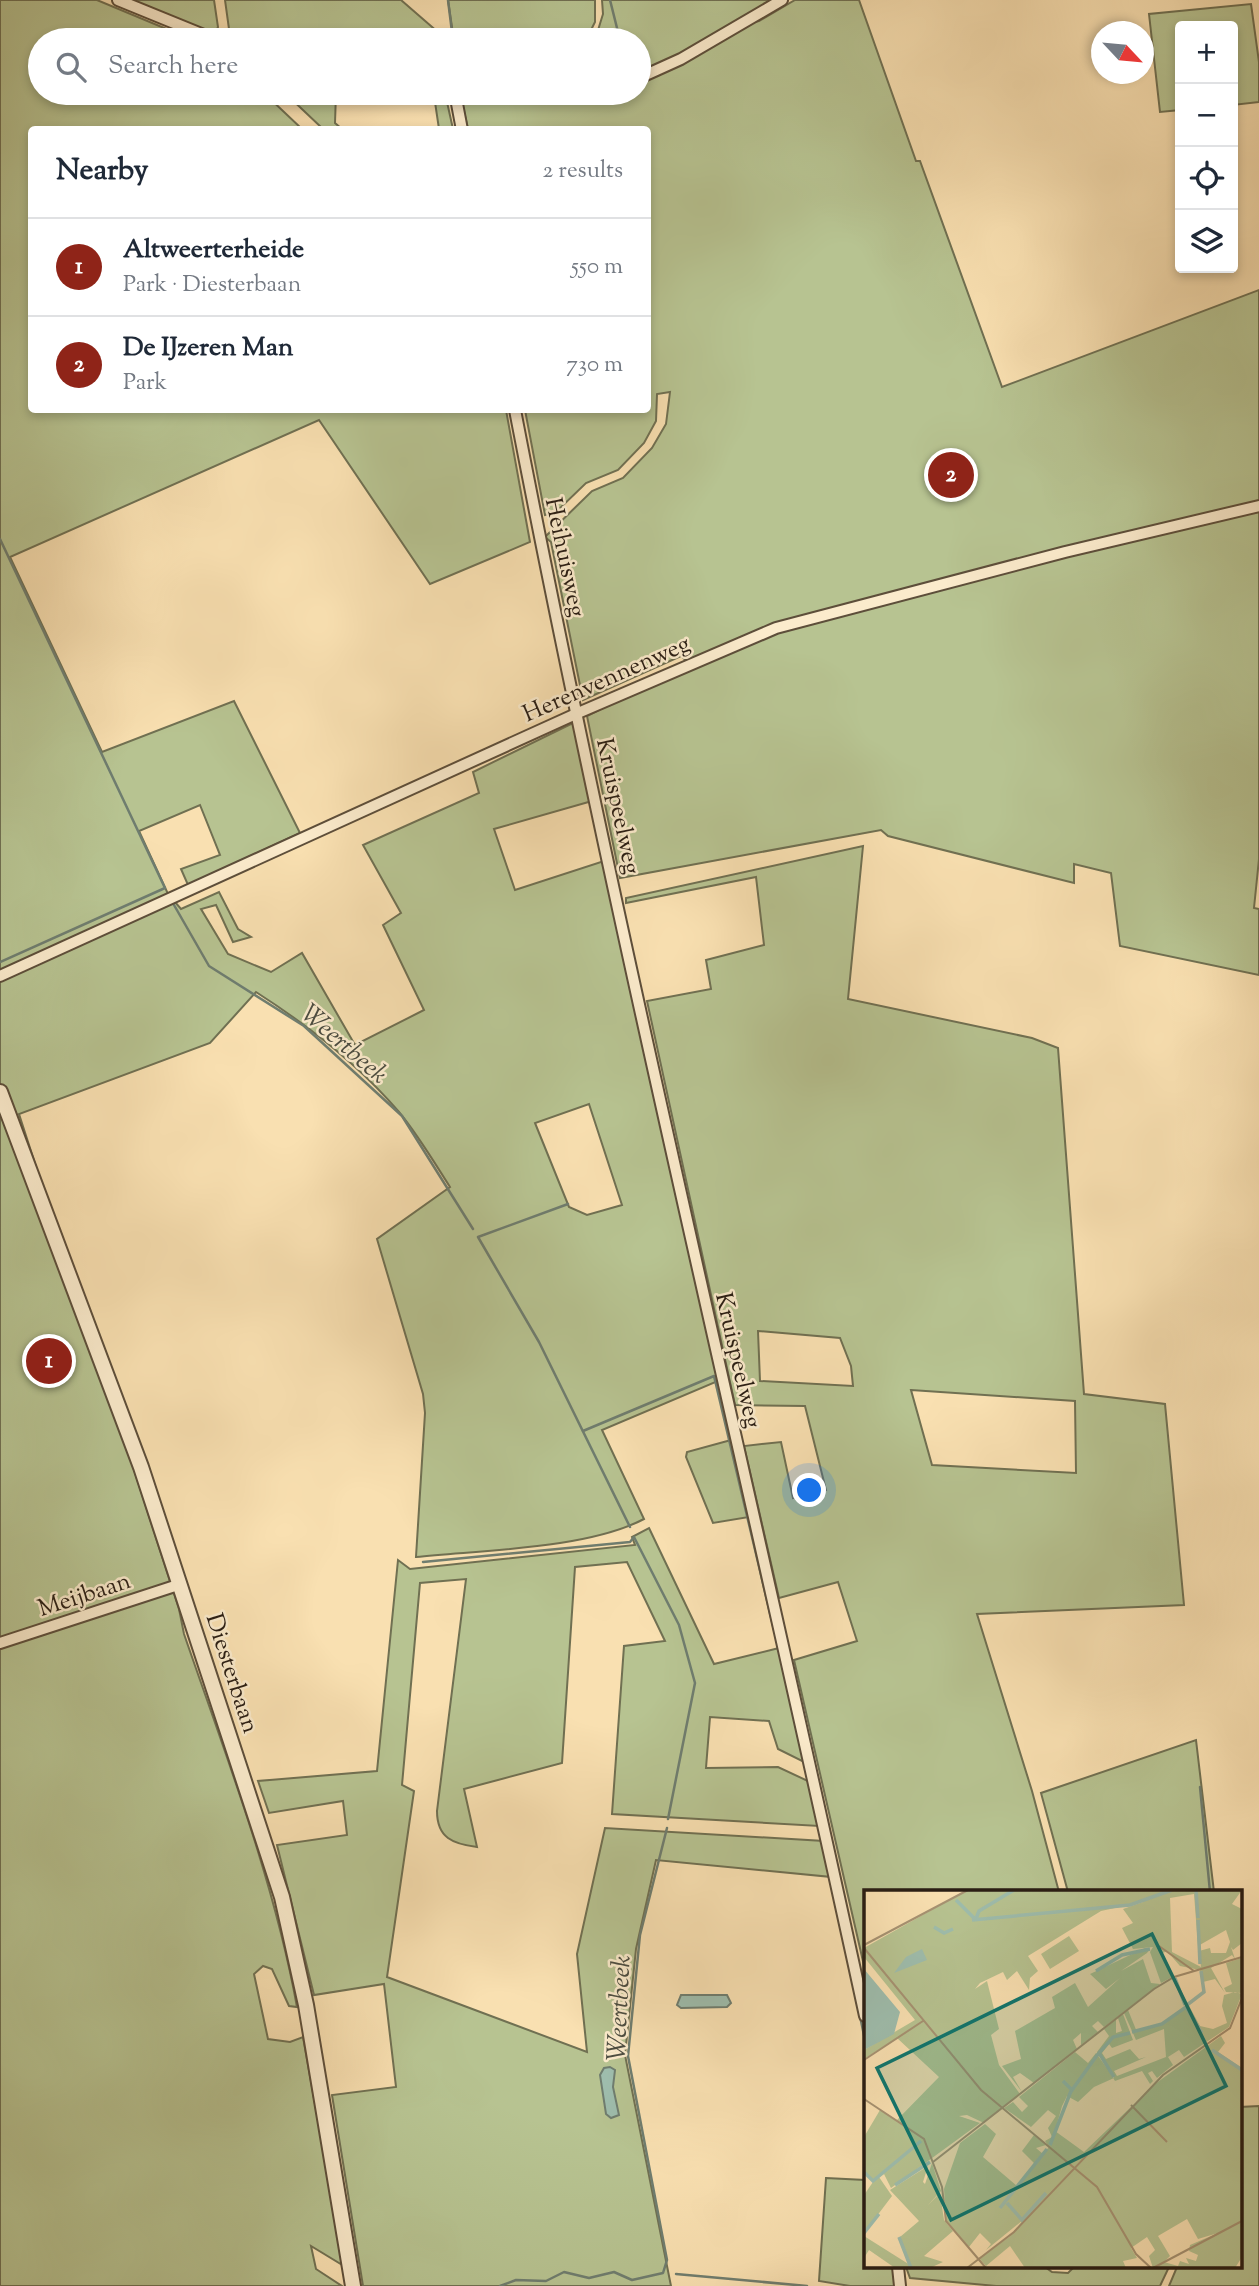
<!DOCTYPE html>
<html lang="en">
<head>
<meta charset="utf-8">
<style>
  :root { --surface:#fff; --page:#f2f2f3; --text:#1f2937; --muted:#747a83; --line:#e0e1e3; --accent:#8f2418 }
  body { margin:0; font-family:"Sorts Mill Goudy",serif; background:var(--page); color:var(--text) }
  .controls { position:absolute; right:21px; top:21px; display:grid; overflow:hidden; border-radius:7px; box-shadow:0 4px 10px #0003 }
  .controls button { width:63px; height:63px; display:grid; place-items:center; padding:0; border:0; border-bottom:2px solid var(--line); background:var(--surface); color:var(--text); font:35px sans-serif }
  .compass { position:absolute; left:1091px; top:21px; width:63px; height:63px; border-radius:50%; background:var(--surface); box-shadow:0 4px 10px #0003; rotate:116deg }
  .you { position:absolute; left:810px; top:1491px; width:24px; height:24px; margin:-18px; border:5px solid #fff; border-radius:50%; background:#1a73e8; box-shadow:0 0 0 10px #1a73e833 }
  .badge { display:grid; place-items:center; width:46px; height:46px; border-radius:50%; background:var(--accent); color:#fff; font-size:23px; font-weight:700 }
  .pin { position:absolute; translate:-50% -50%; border:4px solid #fff; box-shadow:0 2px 7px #0006 }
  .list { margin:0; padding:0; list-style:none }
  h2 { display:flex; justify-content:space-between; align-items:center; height:91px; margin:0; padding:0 28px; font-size:30px }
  h2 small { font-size:23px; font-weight:400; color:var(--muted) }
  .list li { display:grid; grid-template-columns:46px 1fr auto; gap:21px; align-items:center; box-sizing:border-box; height:98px; padding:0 28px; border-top:2px solid var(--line) }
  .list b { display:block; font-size:26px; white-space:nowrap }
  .list p { margin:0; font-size:23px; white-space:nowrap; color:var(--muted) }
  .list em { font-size:23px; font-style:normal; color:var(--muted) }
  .icon { flex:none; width:38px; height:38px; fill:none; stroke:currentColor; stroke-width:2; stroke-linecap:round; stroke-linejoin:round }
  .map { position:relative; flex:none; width:1259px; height:2286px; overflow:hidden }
  .search { position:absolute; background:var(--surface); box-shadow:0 4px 10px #0003; left:28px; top:28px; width:623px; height:77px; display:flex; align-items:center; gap:18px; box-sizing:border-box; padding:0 24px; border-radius:38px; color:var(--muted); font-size:26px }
  .panel { position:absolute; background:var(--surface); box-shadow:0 4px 10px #0003; left:28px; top:126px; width:623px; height:287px; border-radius:7px }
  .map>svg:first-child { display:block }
  .green { fill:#b7c391; stroke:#707052; stroke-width:2; fill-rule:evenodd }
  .water { fill:#9ebdad; stroke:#6f7d6f; stroke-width:2 }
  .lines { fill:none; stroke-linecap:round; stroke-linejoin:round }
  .stream { stroke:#6f7d6f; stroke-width:2.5 }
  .minor-casing { stroke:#5d4e3a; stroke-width:14 }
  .tertiary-casing { stroke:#5d4e3a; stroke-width:18 }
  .minor { stroke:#fbebcc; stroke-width:10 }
  .tertiary { stroke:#fbebcc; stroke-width:14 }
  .labels { text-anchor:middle; stroke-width:5; stroke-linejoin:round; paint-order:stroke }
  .street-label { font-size:24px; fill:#291d13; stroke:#fbebcc }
  .water-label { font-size:26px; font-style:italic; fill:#4c4d41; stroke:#fbebcc }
  .inset-river { fill:none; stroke:#9ebdad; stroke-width:3.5 }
  .inset-road { fill:none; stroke:#a69272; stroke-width:2 }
  .view { fill:#0f766e; fill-opacity:0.15; stroke:#0f766e; stroke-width:3.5 }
  .inset-edge { fill:none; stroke:#291d13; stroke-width:3.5 }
</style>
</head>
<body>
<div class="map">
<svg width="1259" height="2286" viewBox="0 0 1259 2286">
  <rect width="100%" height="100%" fill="#f9e0b1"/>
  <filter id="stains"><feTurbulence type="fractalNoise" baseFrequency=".00286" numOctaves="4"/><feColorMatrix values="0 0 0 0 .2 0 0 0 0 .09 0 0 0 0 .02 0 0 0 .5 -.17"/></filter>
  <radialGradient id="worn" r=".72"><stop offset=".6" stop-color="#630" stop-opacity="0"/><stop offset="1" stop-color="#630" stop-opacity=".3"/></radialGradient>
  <g class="green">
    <path d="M 0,0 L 97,0 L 193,40 L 40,40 L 40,93 L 264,93 L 302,129 L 32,130 L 32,410 L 506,410 L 530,542 L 430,584 L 319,420 L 10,557 L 102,752 L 234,701 L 300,833 L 188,885 L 181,869 L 220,855 L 200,805 L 139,831 L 168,894 L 181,909 L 219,892 L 238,929 L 251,937 L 233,942 L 216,905 L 201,909 L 228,954 L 271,972 L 302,953 L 355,1045 L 424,1010 L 383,925 L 401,913 L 363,845 L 479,793 L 473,772 L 575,722 L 592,801 L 494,829 L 515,890 L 604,861 L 718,1381 L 602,1430 L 644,1519 C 587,1549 482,1550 416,1557 L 425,1413 L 423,1394 L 377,1239 L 450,1187 C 434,1162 418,1135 399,1112 C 358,1064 309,1026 256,992 L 210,1043 L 19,1114 L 179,1609 L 184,1634 C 226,1756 274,1880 297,2007 L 289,2006 L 272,1969 L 263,1966 L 254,1974 L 268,2039 L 290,2042 L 303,2037 L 344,2266 L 311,2246 L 316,2269 L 342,2286 L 0,2286 ZM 589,1104 L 622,1205 L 587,1215 L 569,1207 L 535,1123 Z"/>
    <polygon points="126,0 214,0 218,27 214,36"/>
    <polygon points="225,0 401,0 439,33 440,40 239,40 229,29"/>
    <polygon points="448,0 595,0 595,22 586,40 505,40 453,34"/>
    <polygon points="602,0 772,0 726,28 759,21 795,0 859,0 916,161 920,161 1002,387 1259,290 1259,859 1254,908 1259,909 1259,975 1120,946 1111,873 1074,864 1074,883 888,836 881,830 620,878 587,716 690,664 681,656 583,700 551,542 545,537 592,491 623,478 652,448 666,424 670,392 657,394 656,421 644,443 618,470 586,483 556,512 545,515 525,410 648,410 648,130 468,129 460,93 639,93 639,40 595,40 603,14"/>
    <polygon points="1251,4 1259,62 1259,102 1233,105 1233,26 1180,26 1180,110 1160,112 1149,14"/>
    <polygon points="285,93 336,93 335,123 342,129 323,129"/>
    <polygon points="423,93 445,93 453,129 439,129 435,102"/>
    <path d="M 863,846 L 848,999 L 1032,1038 L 1058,1048 L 1084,1394 L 1165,1404 L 1184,1605 L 977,1614 L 1032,1791 L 1059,1892 L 865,1892 L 865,1970 L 794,1660 L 857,1641 L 838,1582 L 779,1598 L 744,1446 L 781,1442 L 793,1498 L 826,1490 L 805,1406 L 735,1405 L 647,1001 L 711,989 L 706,960 L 764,945 L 756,877 L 626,903 L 626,898 ZM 758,1331 L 840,1338 L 851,1366 L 853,1386 L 760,1381 ZM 911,1390 L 1075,1401 L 1076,1473 L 932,1465 Z"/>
    <polygon points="731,1440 749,1517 713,1523 686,1457 687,1452"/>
    <path d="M 649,1528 L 714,1664 L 779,1648 L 806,1763 L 778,1749 L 769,1721 L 710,1717 L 706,1768 L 778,1767 L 810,1782 L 819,1826 L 612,1814 L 624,1646 L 665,1641 L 627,1562 L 575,1567 L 562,1763 L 464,1789 L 477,1847 C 453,1844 437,1838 437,1811 L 466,1579 L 420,1583 L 402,1785 L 414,1791 L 387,1977 L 587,2052 L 577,1954 L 605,1828 L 824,1841 L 832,1877 L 656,1860 L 636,1949 L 625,2055 L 671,2286 L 363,2286 L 332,2095 L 396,2087 L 384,1984 L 314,1995 L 277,1845 L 347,1835 L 343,1801 L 269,1813 L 258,1781 L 377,1771 L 398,1560 L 410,1569 L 635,1545 L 632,1537 Z"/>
    <polygon points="1196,1740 1214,1892 1068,1892 1041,1793"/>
    <polygon points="1259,2106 1259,2286 1169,2286 1177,2267 1240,2267 1240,2107"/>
    <polygon points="826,2178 865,2180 865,2267 895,2267 897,2286 850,2286 819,2281"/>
    <polygon points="906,2267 1045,2267 1052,2272 1068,2273 1074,2267 1169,2267 1160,2286 996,2286 910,2278"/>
  </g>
  <g class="water">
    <polygon points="681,1995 727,1995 731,2003 727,2007 681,2008 677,2005"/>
    <polygon points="610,2067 615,2070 613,2087 619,2115 611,2118 606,2114 600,2075 604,2068"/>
  </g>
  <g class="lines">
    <g class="stream">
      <polyline points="448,0 453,40"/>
      <polyline points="610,0 620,40"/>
      <polyline points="0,539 165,888 0,962"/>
      <polyline points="174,905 209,966 304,1026 402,1116 473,1229"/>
      <polyline points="568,1204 478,1237 539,1342 630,1527"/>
      <polyline points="583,1431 714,1376 774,1630"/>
      <polyline points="423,1562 630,1542 634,1537 679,1625 695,1683 668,1819"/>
      <polyline points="1200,1787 1210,1892"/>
      <polyline points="860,2016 865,2040"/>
      <polyline points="905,2267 905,2268"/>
      <polyline points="1157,2267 1170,2267"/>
      <polyline points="676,2274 807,2286"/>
      <polyline points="500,2286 516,2280 546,2281 564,2272 589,2278 614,2272 632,2280 663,2273 667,2260 628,2056 640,1935 667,1828"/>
    </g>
    <defs>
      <g id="minor">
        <polyline points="118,0 216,40"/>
        <polyline points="639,78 681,59 782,0"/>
        <polyline points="455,93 462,130"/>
        <path d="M 515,410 C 619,948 749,1480 865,2016"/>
        <polyline points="0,976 578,713 776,628 1065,552 1259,506"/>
        <polyline points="0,1643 181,1584"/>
        <polyline points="898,2267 900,2286"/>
      </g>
      <polyline id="tertiary" points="0,1092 141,1467 282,1897 306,2005 353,2286"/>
    </defs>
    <use href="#minor" class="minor-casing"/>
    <use href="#tertiary" class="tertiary-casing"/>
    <use href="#minor" class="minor"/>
    <use href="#tertiary" class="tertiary"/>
  </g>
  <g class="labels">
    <g class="street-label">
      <text transform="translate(566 557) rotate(78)" y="8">Heihuisweg</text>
      <text transform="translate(606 678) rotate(-24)" y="8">Herenvennenweg</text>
      <text transform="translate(619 806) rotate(78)" y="8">Kruispeelweg</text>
      <text transform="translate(739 1360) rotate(77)" y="8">Kruispeelweg</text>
      <text transform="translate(84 1594) rotate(-18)" y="8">Meijbaan</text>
      <text transform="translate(233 1673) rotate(72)" y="8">Diesterbaan</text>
    </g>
    <g class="water-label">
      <text transform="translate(345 1043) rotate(41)" y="9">Weertbeek</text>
      <text transform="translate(618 2008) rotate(-87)" y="9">Weertbeek</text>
    </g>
  </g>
  <g transform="translate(864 1890)">
    <rect width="378" height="378" fill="#f9e0b1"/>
    <path d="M 103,0 L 378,0 L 368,14 L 378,19 L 378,53 L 369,60 L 367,57 L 371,69 L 368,65 L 347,78 L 361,103 L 351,89 L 339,92 L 336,80 L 316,76 L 303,61 L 299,63 L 308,87 L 297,93 L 286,62 L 289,57 L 269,59 L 258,38 L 269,33 L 259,19 L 279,12 L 237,21 L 164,66 L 174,81 L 166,88 L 165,100 L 153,81 L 143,90 L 139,82 L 116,93 L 111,99 L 123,91 L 135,139 L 127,145 L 135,175 L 156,204 L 120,233 L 103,225 L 95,226 L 116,233 L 27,298 L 20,284 L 15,287 L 28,306 L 0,343 L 0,305 L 9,292 L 0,282 L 0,247 L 16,220 L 33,230 L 75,187 L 33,148 L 0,169 L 0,160 L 51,130 L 0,67 L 0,58 ZM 330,4 L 334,56 L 362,40 L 366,52 L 362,63 L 347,63 L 346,58 L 335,61 L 337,77 L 308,62 L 306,8 ZM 205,46 L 215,61 L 186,79 L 177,64 ZM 281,58 L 286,59 L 283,63 L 257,81 L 279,69 L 287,93 L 296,94 L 240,137 L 234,131 L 228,136 L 234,142 L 217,155 L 217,143 L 209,150 L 213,159 L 170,193 L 156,183 L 149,187 L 158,202 L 138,176 L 157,169 L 151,141 L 191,118 L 188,107 L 211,93 L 224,117 L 256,88 L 242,99 L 226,84 ZM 378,68 L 378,103 L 362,102 L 360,98 L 368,94 L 362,73 ZM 371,102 L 378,104 L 365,137 L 320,167 L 315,160 L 304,167 L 309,175 L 293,188 L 288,181 L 284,183 L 289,191 L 286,194 L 278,181 L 251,191 L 233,162 L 245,146 L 240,139 L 252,129 L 252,143 L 258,141 L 254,128 L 259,124 L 269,150 L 248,158 L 245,154 L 238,163 L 242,169 L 266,159 L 275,169 L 282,167 L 250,181 L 253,186 L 302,167 L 300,139 L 272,150 L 260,123 L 264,120 L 273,142 L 298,134 L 324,114 L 336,136 L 349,139 L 363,133 L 358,116 L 360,105 ZM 357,146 L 361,153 L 354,162 L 378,178 L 378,367 L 371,378 L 289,378 L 285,366 L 291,360 L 283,347 L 267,358 L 273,368 L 259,371 L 262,378 L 161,378 L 146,356 L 122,376 L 115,368 L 145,347 L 159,330 L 122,360 L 127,354 L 116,343 L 105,357 L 82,330 L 80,299 L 96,253 L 121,234 L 132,244 L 119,267 L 153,296 L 171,274 L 158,261 L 170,245 L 182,255 L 172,258 L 179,264 L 185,257 L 181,251 L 188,247 L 184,238 L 192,226 L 184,220 L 167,237 L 140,218 L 149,212 L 158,222 L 164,216 L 155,207 L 211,162 L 224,173 L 232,163 L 250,188 L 230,197 L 214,212 L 203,206 L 198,216 L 191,241 L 220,262 L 291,194 ZM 323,329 L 334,349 L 354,343 L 326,355 L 325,361 L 334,365 L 332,371 L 322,368 L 325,374 L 316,371 L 314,376 L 300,372 L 306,366 L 294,346 ZM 68,273 L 77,301 L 64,315 L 76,303 L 80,330 L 89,341 L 60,366 L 79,372 L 66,378 L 31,378 L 5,360 L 0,368 L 0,346 L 46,375 L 36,347 L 55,331 L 26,300 L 64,276 L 59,292 L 61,294 Z" fill="#b7c391" fill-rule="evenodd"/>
    <path d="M 58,59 L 63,70 L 30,83 L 42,67 ZM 0,79 L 36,122 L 30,144 L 0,160 Z" fill="#9ebdad"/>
    <path class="inset-river" d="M 332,0 L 334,28M 92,10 L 111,29M 108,30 L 266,15 L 308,0M 334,30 L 336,74M 111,31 L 115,21 L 150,0M 70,37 L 80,43 L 89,39M 232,81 L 258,65 L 286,59M 311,88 L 321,115M 323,115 L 340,102 L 337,81M 268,142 L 298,134 L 322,117 L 338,143M 348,160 L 378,180M 250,187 L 235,163 L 249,147 L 266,143M 199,191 L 208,200 L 234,164M 186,255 L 207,201M 0,282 L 9,291 L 57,251M 31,295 L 66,272M 143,313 L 158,330 L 182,303M 136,318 L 183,259M 0,343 L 15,324M 35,347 L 47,378"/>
    <path class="inset-road" d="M 0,55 L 104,0M 295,56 L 330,81M 0,58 L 117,200 L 233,297 L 272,364 L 287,378M 0,170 L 59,131M 0,209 L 60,249 L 78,297 L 82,331 L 122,378M 267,215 L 303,252M 69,272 L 290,99 L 310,87 L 378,67M 103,378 L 150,342 L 299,185 L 366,138 L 378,108M 289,378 L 378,331"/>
    <path class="view" d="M 288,44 L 362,196 L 87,330 L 13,178 Z"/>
    <rect width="378" height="378" class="inset-edge"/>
  </g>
  <rect width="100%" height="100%" filter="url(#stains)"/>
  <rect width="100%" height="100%" fill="url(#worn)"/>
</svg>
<div class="controls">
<button>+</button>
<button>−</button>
<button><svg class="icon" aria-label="locate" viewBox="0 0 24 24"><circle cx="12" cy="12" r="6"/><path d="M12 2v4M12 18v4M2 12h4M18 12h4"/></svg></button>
<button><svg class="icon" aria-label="layers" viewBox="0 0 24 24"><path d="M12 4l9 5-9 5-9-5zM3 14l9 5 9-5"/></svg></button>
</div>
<svg class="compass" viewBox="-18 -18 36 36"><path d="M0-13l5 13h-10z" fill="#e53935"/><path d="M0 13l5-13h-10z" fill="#747a83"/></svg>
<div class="you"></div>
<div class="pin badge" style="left:49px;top:1361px">1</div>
<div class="pin badge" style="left:951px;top:475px">2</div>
<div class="search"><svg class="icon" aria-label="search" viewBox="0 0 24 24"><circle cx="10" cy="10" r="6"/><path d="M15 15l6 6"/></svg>Search here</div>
<section class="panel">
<h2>Nearby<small>2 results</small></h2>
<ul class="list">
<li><span class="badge">1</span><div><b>Altweerterheide</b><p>Park · Diesterbaan</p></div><em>550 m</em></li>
<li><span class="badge">2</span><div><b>De IJzeren Man</b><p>Park</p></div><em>730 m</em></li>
</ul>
</section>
</div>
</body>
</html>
